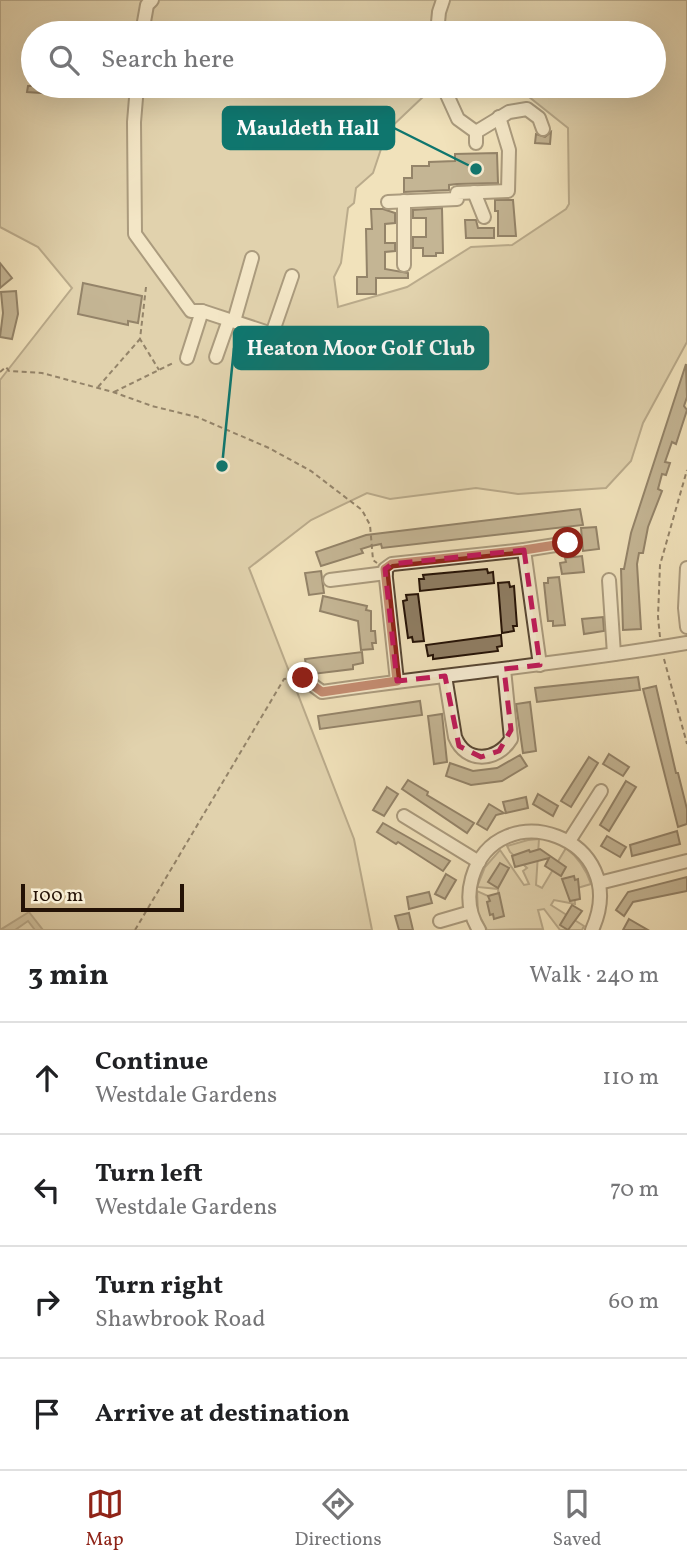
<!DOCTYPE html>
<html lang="en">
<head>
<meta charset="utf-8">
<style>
  :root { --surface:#fff; --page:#f6f6f6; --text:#202124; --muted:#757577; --line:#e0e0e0; --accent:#8f2418 }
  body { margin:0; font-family:Vollkorn,serif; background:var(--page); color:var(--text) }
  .scale { position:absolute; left:21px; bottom:18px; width:163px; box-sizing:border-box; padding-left:7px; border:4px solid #241206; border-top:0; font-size:19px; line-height:24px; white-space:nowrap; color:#241206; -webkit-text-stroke:5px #f6ecd3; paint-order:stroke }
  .stop { position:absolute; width:21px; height:21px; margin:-16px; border:5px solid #8f2418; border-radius:50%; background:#fff }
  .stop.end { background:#8f2418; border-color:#fff; box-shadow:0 2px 7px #0008 }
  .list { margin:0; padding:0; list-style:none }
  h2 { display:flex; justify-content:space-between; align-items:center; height:91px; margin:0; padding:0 28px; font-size:30px }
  h2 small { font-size:23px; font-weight:400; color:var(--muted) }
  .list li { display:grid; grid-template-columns:46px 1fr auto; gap:21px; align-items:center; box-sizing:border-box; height:112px; padding:0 28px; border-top:2px solid var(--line) }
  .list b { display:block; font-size:26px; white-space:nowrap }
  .list p { margin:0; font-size:23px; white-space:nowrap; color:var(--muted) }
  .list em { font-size:23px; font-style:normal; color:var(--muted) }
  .icon { flex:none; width:38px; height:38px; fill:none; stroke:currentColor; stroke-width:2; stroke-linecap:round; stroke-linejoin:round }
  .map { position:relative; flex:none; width:687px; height:930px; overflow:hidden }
  .search { position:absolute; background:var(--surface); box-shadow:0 7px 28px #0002; left:21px; right:21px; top:21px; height:77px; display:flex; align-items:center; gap:18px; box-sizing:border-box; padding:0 24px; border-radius:38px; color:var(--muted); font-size:26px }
  .sheet { height:539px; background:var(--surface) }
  nav { display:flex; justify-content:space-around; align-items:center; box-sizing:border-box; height:98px; border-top:2px solid var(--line); background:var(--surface); font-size:19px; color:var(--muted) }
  nav a { display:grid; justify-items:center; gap:4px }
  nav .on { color:var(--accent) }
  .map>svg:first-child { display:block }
  .green { fill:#cebf9c; stroke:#796851; stroke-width:2; fill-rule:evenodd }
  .water { fill:#ab9b7d; stroke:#75644d; stroke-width:2 }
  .building { fill:#8f7e64; stroke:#241206; stroke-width:2 }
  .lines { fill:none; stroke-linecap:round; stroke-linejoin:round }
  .minor-casing { stroke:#574633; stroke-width:16 }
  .path { stroke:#241206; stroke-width:2; stroke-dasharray:5 3.5; stroke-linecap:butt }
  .minor { stroke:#f6ecd3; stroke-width:12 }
  .route { stroke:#8f2418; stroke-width:9 }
  .marked { fill:none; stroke:#c2185b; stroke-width:5; stroke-dasharray:14 9; stroke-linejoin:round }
  .leader { fill:none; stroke:#0f766e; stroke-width:2.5 }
  .callout-dot { fill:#0f766e; stroke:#f6ecd3; stroke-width:2.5 }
  .callout { fill:#0f766e; stroke:#0f766e; stroke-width:2.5 }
  .callout-label { font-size:21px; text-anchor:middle; font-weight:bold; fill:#fff }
</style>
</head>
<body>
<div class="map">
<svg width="687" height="930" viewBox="0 0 687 930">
  <rect width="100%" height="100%" fill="#f1e2bb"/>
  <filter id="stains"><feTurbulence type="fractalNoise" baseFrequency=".00286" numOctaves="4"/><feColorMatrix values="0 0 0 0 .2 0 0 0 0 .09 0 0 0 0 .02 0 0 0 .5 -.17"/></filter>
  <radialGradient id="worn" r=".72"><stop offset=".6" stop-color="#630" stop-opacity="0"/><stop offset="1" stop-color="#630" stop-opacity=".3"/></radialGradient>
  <g class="green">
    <path d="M 0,0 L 687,0 L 687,342 L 643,423 L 631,461 L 606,488 L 518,494 L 476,488 L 390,499 L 367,493 L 311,520 L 249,568 L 354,839 L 372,930 L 0,930 L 0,380 L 72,288 L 38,247 L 0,227 ZM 33,33 L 654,33 L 654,86 L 501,86 L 519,89 L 568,128 L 569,204 L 566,209 L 512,245 L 471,247 L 407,287 L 338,307 L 334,277 L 341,263 L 348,208 L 354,203 L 356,188 L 373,173 L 387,131 L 426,94 L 426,86 L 33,86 Z"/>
    <path d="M 539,839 L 536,885 L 542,888 L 566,848 C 579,858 586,869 591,884 L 574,889 L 575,904 L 554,900 L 551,905 L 584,926 L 582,930 L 560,930 L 544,909 L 538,910 L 543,929 L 487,930 L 478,913 L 477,891 L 499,901 L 498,889 L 477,887 L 485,867 L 500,850 L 524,885 L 529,884 L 523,871 L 527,868 L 510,852 L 507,846 L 528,840 Z"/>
  </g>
  <polygon class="water" points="29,912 43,930 35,930 28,921 15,930 0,930"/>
  <g class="building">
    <polygon points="28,86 56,86 55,94 27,92"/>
    <polygon points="551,132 550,144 535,143 536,134 545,137"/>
    <polygon points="497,153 498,183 457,184 449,185 449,190 404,192 404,178 412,178 412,166 429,166 429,162 455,161 455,154"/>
    <polygon points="495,200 513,200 516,236 498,236 498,211 495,211"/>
    <polygon points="442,208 443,253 436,253 436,256 423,256 423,248 413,248 413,237 426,237 426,218 413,218 413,210"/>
    <polygon points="371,209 383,209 395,213 395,223 385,224 385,243 395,243 395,251 385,252 385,269 408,273 408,278 376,278 376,294 357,294 357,277 367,277 366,229 372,229"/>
    <polygon points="465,220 476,220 478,228 494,228 494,238 466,238"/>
    <polygon points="0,263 12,278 0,288"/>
    <polygon points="83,283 142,296 138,323 128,321 128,325 78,314"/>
    <polygon points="16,291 18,314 12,339 0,337 3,313 1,292"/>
    <polygon points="686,364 687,397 684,406 687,410 676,444 672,442 665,462 670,463 666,475 662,474 658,489 662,491 648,527 643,553 639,553 637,564 641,629 623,630 621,569 624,569 631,533"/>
    <polygon points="580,509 583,525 382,548 381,544 371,546 361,549 363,553 321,566 316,552 366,535"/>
    <polygon points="596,527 599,549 583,551 581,528"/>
    <polygon points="582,556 584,572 562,574 560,563 566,562 565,558"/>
    <polygon points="487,569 488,573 493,572 494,583 420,591 419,579 424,579 423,575"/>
    <polygon points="321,571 324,593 309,595 305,573"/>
    <polygon points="559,577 565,625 553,626 553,621 548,621 544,583 548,583 548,578"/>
    <polygon points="509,582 510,587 514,586 517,626 513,626 514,631 502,633 498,583"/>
    <polygon points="418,594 424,641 413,642 412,637 408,638 403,601 407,600 406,595"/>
    <polygon points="323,596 367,606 366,610 371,611 371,631 375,631 376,643 372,643 373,649 361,650 358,621 320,611"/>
    <polygon points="603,617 604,631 584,634 582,619"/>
    <polygon points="501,635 502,646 497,647 498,651 433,659 433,655 428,656 426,645"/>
    <polygon points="362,652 363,663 353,665 353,669 313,674 312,669 307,670 305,659"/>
    <polygon points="638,677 640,690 537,702 535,688"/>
    <polygon points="656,686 676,773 678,773 687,809 687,824 678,827 643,689"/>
    <polygon points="420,701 422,715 320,729 318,716"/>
    <polygon points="530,702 536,751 523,753 516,704"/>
    <polygon points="442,714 447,762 434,764 428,716"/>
    <polygon points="609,754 629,767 623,776 603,764"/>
    <polygon points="520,755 527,766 502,781 471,785 446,776 450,763 473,771 497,768"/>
    <polygon points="589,757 598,763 571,807 561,801"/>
    <polygon points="408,780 428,792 427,795 474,823 467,833 402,789"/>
    <polygon points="626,781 636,787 609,831 600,825"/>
    <polygon points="387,787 398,794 384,816 373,810"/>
    <polygon points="538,794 558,806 553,816 533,804"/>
    <polygon points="526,797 528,808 506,813 503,802"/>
    <polygon points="489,804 504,813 496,815 487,830 477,824"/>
    <polygon points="383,823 450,861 443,871 398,842 396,844 377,832"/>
    <polygon points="677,831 680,844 632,856 630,845"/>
    <polygon points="607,836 626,847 620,857 601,846"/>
    <polygon points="540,849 566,867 561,876 545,866 549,858 515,867 512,856 529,850 530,852"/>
    <polygon points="500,863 509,868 498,888 488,882"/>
    <polygon points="446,874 456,880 445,899 435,894"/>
    <polygon points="574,876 575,880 578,879 580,899 570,901 562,879"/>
    <polygon points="687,877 687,891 633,902 624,916 616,910 628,892"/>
    <polygon points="429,892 432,903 409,909 407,897"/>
    <polygon points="499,893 504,916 494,919 493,914 490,915 487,902 490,901 488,896"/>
    <polygon points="572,905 582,911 568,930 560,925"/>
    <polygon points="409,913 413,930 399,930 395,916"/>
    <polygon points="629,919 648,930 623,930"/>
  </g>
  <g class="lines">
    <defs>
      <g id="minor">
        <polyline points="142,33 147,5 152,0"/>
        <polyline points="437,33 439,12 443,0"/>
        <polyline points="137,86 134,122 135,234 191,311 202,311 272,334 292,276"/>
        <polyline points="443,86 458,119 476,132 476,143"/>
        <polyline points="476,132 509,112 527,109 539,118 543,129"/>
        <polyline points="474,192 484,217"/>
        <polyline points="404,201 404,265"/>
        <polyline points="388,202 457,199 457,193 508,191 509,150 499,117"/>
        <polyline points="234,321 252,258"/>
        <polyline points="216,357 229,320"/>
        <polyline points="187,358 202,311"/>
        <polyline points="524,550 540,665"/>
        <polyline points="687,568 685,608 687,627"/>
        <polyline points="330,580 386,573"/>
        <polyline points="609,580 614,654"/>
        <path d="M 445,676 L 455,737 C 466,764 497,762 511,739 L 504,669"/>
        <path d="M 303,678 L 322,692 C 444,674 566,664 687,643"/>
        <polyline points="397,681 385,569 392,564 524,550 568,543"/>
        <polyline points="404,816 479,862"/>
        <polyline points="569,841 601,791"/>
        <polyline points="599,883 687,861"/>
        <polyline points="440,921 471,912"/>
        <path d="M 479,930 C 469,914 467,896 472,878 C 497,791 634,837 592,930"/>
      </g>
    </defs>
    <use href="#minor" class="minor-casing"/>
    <g class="path">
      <polyline points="146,287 140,339 159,370"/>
      <polyline points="0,372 6,367 9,371 42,373 113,392 152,406 197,417 269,448 311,471 362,510 370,525 373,560 377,563"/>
      <polyline points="98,387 140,339"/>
      <polyline points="114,392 175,362"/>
      <polyline points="660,637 658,617 660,565 687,470"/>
      <polyline points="664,659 687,744"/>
      <polyline points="135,930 284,679 292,678"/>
    </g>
    <use href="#minor" class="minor"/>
  </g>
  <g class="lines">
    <polyline class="route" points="303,678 322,692 397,681 385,569 392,564 524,550 568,543"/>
  </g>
  <path d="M0 0H687V930H0ZM 524,550 L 540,665 L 504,669 L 511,730 L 499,751 L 481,757 L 459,746 L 445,676 L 397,681 L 385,569 L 392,564 Z" fill="#f1e2bb" fill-opacity=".55" fill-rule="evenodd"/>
  <path class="marked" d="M 524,550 L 540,665 L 504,669 L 511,730 L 499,751 L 481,757 L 459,746 L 445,676 L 397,681 L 385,569 L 392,564 Z"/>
  <path class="leader" d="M476 169L394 128M222 466L234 348"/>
  <g class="callout-dot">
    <circle cx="476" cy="169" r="7"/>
    <circle cx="222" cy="466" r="7"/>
  </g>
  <g class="callout">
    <rect x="223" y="107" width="171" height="42" rx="7"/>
    <rect x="234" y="327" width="254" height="42" rx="7"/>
  </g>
  <g class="callout-label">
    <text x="308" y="135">Mauldeth Hall</text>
    <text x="361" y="355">Heaton Moor Golf Club</text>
  </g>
  <rect width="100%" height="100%" filter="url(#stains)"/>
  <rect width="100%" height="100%" fill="url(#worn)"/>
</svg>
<div class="scale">100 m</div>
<div class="stop" style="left:568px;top:543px"></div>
<div class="stop end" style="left:303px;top:678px"></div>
<div class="search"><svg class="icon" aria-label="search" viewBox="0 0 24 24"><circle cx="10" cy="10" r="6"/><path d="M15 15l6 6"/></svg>Search here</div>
</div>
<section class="sheet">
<h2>3 min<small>Walk · 240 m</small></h2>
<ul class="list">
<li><svg class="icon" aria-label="ahead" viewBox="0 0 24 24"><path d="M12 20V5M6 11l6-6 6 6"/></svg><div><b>Continue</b><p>Westdale Gardens</p></div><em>110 m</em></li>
<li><svg class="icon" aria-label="left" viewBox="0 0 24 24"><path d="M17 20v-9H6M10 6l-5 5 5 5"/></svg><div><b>Turn left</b><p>Westdale Gardens</p></div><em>70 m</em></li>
<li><svg class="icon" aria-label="right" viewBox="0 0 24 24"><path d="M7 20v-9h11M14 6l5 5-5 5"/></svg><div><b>Turn right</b><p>Shawbrook Road</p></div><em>60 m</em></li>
<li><svg class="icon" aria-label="arrive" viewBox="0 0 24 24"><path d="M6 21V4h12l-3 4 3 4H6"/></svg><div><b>Arrive at destination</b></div></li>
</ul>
</section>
<nav>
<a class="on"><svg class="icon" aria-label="map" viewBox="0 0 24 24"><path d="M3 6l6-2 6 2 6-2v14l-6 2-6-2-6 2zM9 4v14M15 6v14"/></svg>Map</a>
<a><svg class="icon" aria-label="directions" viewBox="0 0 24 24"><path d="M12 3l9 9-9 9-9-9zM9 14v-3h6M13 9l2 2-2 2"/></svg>Directions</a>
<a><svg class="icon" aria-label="saved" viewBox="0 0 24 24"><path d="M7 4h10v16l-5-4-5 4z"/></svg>Saved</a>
</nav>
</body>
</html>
